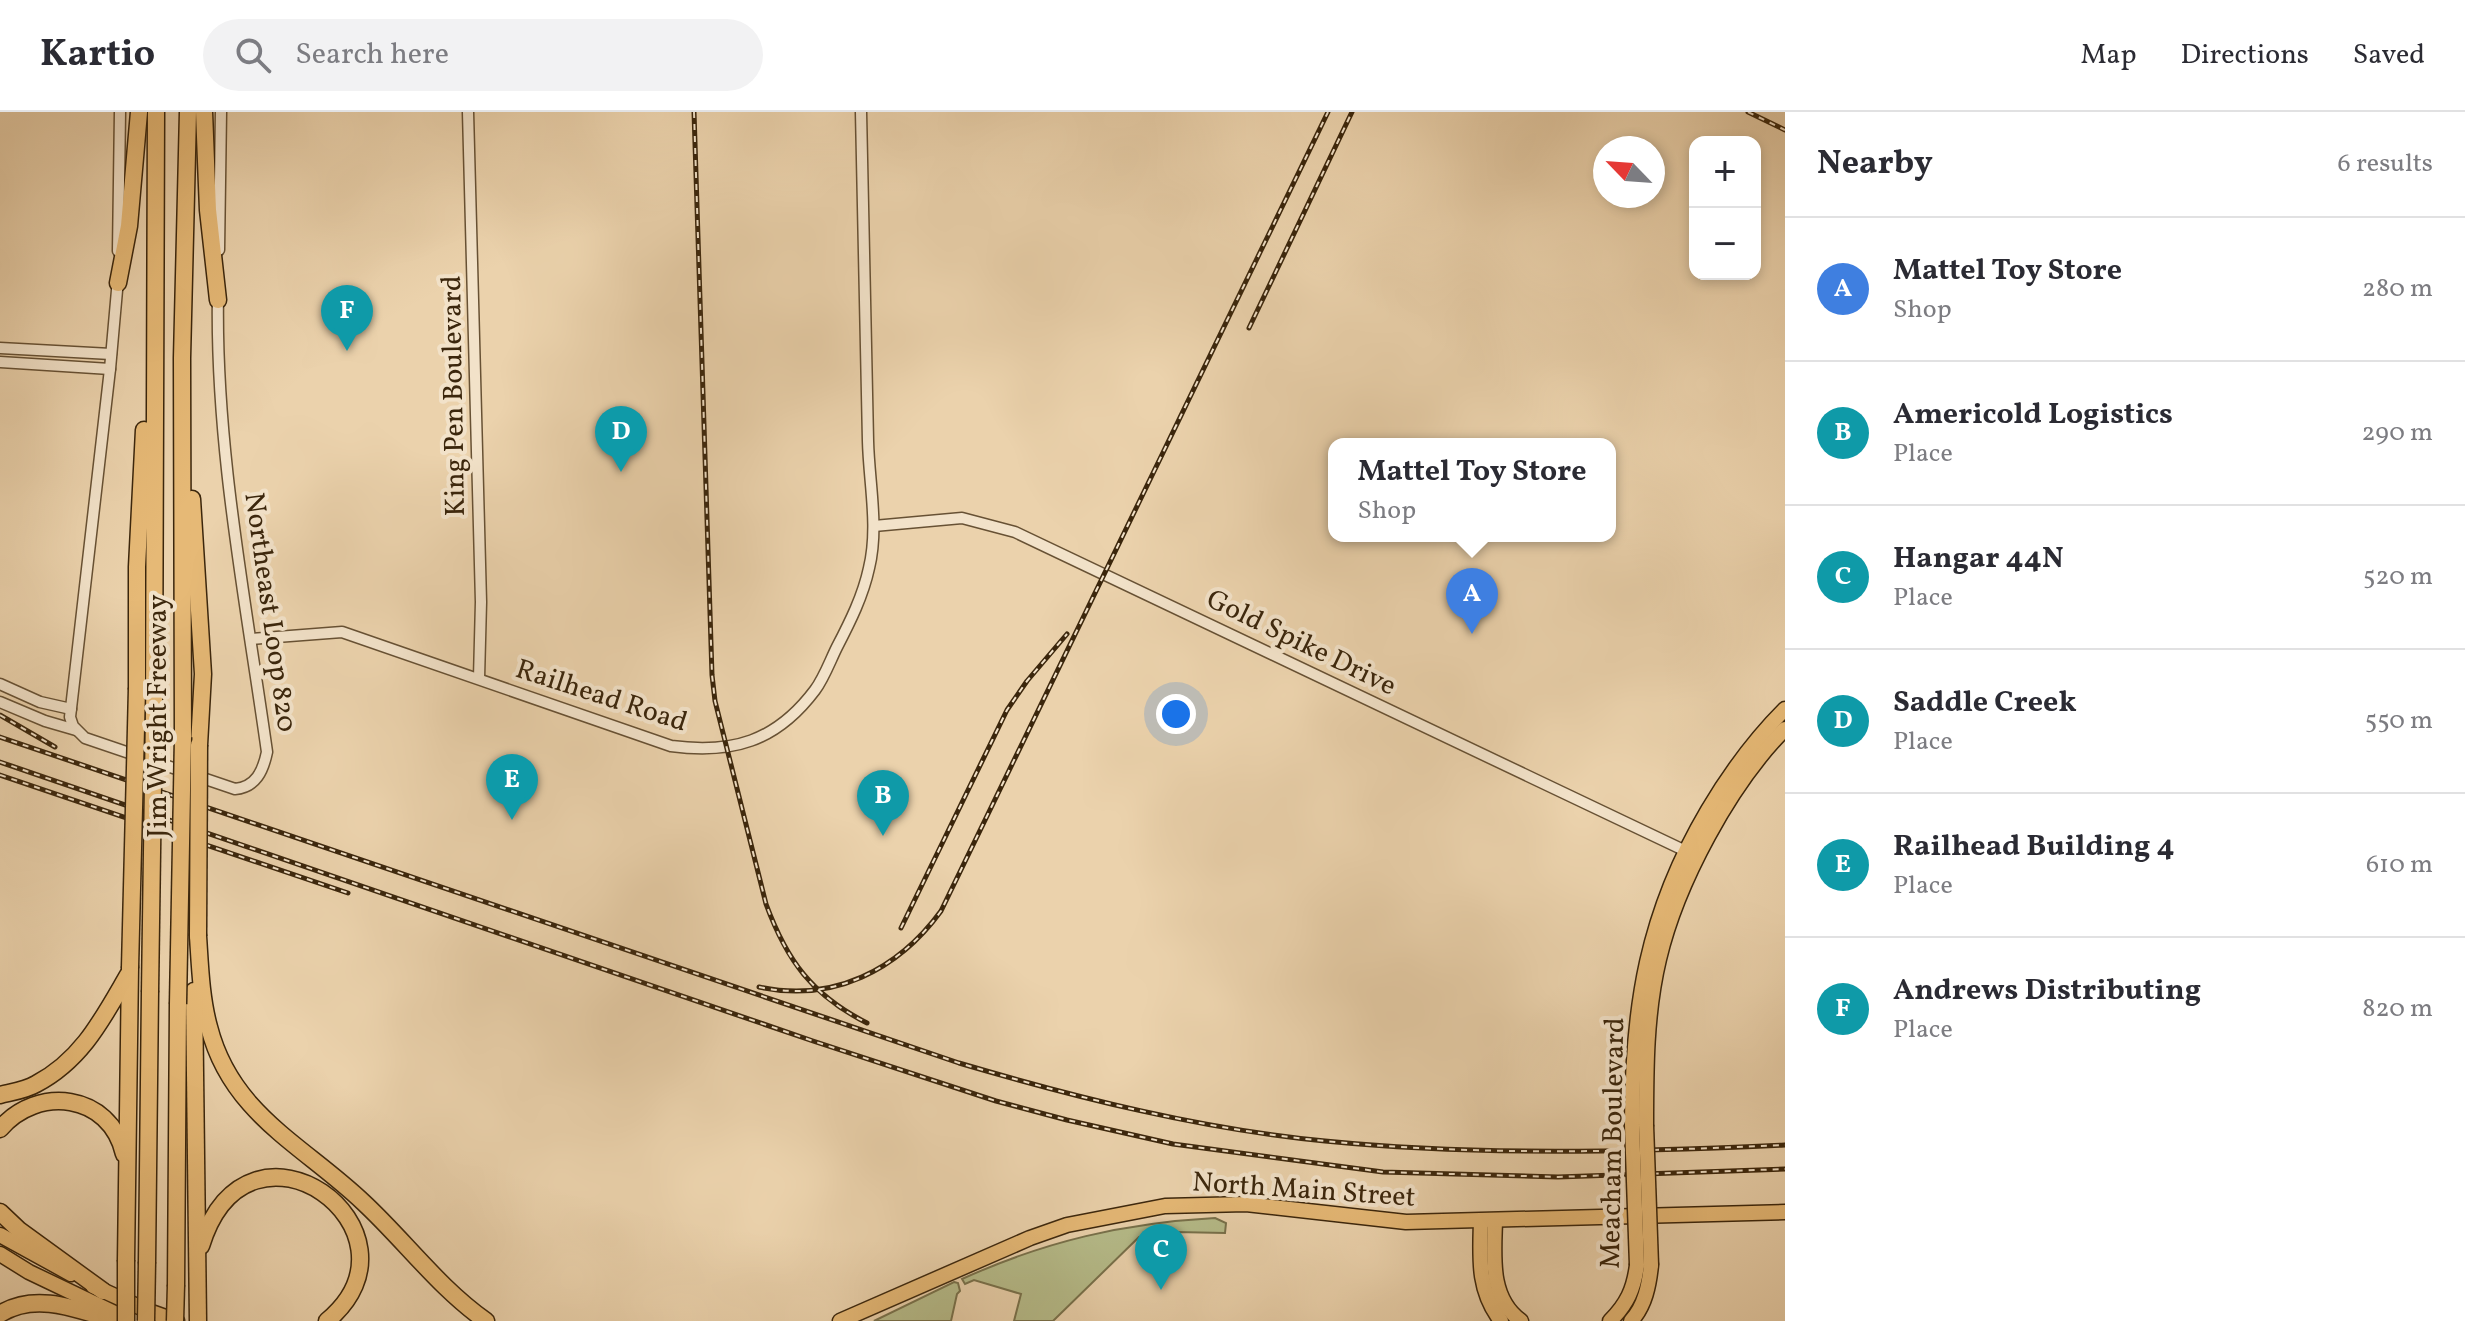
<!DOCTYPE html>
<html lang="en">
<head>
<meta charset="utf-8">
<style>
  :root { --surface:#fff; --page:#f2f2f3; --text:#2b2b33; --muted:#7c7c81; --line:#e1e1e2; --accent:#1a73e8 }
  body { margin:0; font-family:Vollkorn,serif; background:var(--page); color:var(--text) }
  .controls { position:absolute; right:24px; top:24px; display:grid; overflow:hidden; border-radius:16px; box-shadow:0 4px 12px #0003 }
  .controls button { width:72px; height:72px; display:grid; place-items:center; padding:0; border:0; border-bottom:2px solid var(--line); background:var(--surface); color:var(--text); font:40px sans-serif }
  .compass { position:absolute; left:1593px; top:24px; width:72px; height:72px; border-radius:50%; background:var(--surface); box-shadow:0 4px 12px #0003; rotate:295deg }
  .you { position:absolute; left:1176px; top:602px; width:28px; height:28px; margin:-20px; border:6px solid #fff; border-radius:50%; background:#1a73e8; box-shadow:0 0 0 12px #1a73e833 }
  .badge { display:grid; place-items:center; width:52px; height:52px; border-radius:50%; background:var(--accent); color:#fff; font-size:26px; font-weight:700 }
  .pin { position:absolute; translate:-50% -66px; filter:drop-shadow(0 2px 4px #0008) }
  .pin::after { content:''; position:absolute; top:42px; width:28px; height:24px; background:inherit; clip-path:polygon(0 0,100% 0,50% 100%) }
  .popup { position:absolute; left:1328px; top:326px; width:288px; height:104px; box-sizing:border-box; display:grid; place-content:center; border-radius:16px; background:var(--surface); filter:drop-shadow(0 2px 6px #0005); font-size:26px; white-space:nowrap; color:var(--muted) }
  .popup b { font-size:30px; color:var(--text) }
  .popup::after { content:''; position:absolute; left:50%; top:100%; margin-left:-16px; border:16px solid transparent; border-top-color:var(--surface) }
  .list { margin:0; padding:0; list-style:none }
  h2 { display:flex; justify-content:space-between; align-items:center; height:104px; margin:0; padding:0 32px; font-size:34px }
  h2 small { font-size:26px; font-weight:400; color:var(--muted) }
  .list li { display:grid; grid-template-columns:52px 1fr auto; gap:24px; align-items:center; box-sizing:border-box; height:144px; padding:0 32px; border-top:2px solid var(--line) }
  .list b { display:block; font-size:30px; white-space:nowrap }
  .list p { margin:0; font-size:26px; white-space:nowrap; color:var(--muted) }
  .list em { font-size:26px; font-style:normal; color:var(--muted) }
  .icon { flex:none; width:44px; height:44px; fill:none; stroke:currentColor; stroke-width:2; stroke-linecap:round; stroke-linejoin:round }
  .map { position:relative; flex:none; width:1785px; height:1209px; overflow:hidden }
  header { display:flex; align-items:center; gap:48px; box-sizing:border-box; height:112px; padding:0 40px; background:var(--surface); border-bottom:2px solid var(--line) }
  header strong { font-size:38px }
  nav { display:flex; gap:44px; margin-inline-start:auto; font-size:28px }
  .search { width:560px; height:72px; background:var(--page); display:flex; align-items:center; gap:20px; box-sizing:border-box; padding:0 28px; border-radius:44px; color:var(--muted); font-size:30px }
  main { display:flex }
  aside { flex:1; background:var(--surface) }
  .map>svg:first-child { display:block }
  .green { fill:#b6bc8a; stroke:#78714b; stroke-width:2 }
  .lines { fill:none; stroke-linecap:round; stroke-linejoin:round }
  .minor-casing { stroke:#675134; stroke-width:13 }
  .major-casing { stroke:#3b260c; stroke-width:17 }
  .highway-casing { stroke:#3b260c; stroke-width:19 }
  .minor { stroke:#f2e2c9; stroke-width:10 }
  .major { stroke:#e6b976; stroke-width:14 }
  .highway { stroke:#e6b976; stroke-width:16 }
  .rail-casing { stroke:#3b260c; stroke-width:5 }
  .rail { stroke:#f2e2c9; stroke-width:2; stroke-dasharray:6; stroke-linecap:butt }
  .major-bridge-casing { stroke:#3b260c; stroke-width:17; stroke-linecap:butt }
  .highway-bridge-casing { stroke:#3b260c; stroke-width:19; stroke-linecap:butt }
  .major-bridge { stroke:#e6b976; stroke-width:14 }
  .highway-bridge { stroke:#e6b976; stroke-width:16 }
  .labels { text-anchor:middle; stroke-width:8; stroke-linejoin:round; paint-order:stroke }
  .street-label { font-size:28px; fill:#3b260c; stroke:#f2e2c9 }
</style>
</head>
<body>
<header>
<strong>Kartio</strong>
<div class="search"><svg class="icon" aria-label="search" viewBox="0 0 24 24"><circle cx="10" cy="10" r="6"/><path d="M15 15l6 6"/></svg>Search here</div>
<nav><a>Map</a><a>Directions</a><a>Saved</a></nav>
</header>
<main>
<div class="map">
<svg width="1785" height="1209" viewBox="0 0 1785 1209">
  <rect width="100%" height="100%" fill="#ebd2ac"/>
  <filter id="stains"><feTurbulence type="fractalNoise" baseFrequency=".0025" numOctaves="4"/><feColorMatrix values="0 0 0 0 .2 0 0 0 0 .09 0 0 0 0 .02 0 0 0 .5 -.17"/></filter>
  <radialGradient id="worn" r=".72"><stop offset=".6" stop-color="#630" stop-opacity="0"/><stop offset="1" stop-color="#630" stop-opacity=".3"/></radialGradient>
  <g class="green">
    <path d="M 1215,1106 L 1226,1111 L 1225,1121 L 1176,1120 L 1173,1126 L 1159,1122 L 1139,1125 L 1053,1209 L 1014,1209 L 1021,1182 L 974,1168 L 965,1172 L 962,1167 C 1046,1129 1124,1111 1215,1106 Z"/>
    <polygon points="954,1170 958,1171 960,1179 957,1182 951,1209 874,1209"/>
  </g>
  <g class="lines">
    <defs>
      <g id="minor">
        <polyline points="468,0 481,490 479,566"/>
        <polyline points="219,138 221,0"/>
        <polyline points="118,139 120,0"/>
        <path d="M 118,167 L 110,257 L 70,605 L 73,614 L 85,626 L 235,677 C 256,675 263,659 267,640 C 246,490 215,334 218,182"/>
        <polyline points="0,236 111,242"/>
        <polyline points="0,250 110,257"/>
        <polyline points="874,414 962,406 1015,420 1692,742"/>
        <path d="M 252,527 L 342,520 L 671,634 C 732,642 776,630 815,578 C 824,566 830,549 837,535 C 850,510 863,484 869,456 C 879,415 869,371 868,329 C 866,219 863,110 861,0"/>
        <polyline points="0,572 40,590 71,597"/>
        <polyline points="0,590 45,609 76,618"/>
      </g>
      <g id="major">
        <path d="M 1632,1013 C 1632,895 1647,801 1708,698 C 1730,661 1755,627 1785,597"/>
        <path d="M 1646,1013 C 1646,958 1646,901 1659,847 C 1677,771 1730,672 1785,617"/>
        <path d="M 1481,1109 C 1480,1146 1477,1178 1501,1209"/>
        <path d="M 1495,1109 C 1494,1144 1489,1186 1521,1209"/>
        <polyline points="0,1123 71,1162"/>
        <polyline points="0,1142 29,1160 121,1204"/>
        <polyline points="93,1174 146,1198 177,1209"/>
        <polyline points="840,1209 1030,1126 1067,1113 1165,1094 1246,1092 1406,1110 1785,1100"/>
        <path d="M 1610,1209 C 1627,1192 1634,1177 1637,1153"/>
        <path d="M 1631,1209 C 1645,1194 1649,1173 1651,1153"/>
      </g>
      <g id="highway">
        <polyline points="204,0 208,98 218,188"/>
        <polyline points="118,171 129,114 139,0"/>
        <polyline points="192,387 203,562 199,633"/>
        <polyline points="137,576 137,455 144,318"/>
        <polyline points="154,600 156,0"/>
        <polyline points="183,625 182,246 188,0"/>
        <path d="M 198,824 C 200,854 201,886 209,915 C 231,1002 303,1033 363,1090 C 405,1129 439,1176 486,1209"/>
        <polyline points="194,879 198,1209"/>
        <path d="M 0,983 C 12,980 26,978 36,972 C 82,948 103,906 128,863"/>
        <path d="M 0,1017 C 37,973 110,981 124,1042"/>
        <polyline points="0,1100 19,1118 103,1179"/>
        <path d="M 201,1134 C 248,981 435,1119 327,1209"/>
        <polyline points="126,1148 130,856"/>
        <polyline points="147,1150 150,880"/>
        <polyline points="176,1173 178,892"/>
        <path d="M 0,1202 C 36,1179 79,1198 116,1209"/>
      </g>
    </defs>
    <use href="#minor" class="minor-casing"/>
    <use href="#major" class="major-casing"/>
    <use href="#highway" class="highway-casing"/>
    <use href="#minor" class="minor"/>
    <use href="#major" class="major"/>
    <use href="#highway" class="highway"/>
    <defs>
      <g id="rail">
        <path d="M 694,0 L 712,563 L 715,589 L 766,792 C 787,849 812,883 867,911"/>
        <polyline points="1748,0 1785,18"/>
        <polyline points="1249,216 1352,0"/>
        <polyline points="0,603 55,635"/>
        <path d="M 0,625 L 959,951 C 1078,986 1201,1017 1325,1029 C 1479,1044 1631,1040 1785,1033"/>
        <polyline points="0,650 813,929 996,989 1067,1008 1173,1032 1383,1060 1558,1065 1785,1057"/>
        <polyline points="0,663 348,781"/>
        <polyline points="901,816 1007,598 1027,569 1067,522"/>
        <path d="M 759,875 C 833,891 898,858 941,799 L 1328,0"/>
      </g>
    </defs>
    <use href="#rail" class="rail-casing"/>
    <use href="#rail" class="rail"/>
    <defs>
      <g id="major-bridge">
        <polyline points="1632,1013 1637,1153"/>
        <polyline points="1646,1013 1651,1153"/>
      </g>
      <g id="highway-bridge">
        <polyline points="198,824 199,633"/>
        <polyline points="130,856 137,576"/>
        <polyline points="150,880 154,600"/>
        <polyline points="178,892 183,625"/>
        <polyline points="126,1209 126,1148"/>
        <polyline points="146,1209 147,1150"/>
        <polyline points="175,1209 176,1173"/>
      </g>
    </defs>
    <use href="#major-bridge" class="major-bridge-casing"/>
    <use href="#highway-bridge" class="highway-bridge-casing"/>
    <use href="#major-bridge" class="major-bridge"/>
    <use href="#highway-bridge" class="highway-bridge"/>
  </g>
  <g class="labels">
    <g class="street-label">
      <text transform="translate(452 284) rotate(-91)" y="10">King Pen Boulevard</text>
      <text transform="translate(272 500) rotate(82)" y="10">Northeast Loop 820</text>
      <text transform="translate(1302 529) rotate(26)" y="10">Gold Spike Drive</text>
      <text transform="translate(602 582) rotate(18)" y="10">Railhead Road</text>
      <text transform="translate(156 604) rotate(-90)" y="10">Jim Wright Freeway</text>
      <text transform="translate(1611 1031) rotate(-89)" y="10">Meacham Boulevard</text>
      <text transform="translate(1304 1076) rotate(4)" y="10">North Main Street</text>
    </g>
  </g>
  <rect width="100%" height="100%" filter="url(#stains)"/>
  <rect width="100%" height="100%" fill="url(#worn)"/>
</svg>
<div class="controls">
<button>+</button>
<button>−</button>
</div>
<svg class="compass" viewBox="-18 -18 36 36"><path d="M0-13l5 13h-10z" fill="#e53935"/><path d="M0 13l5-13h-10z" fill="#7c7c81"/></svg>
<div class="you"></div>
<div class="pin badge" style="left:1472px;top:522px;background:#3f7fe0">A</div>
<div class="popup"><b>Mattel Toy Store</b>Shop</div>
<div class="pin badge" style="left:883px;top:724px;background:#0f9aa8">B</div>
<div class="pin badge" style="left:1161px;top:1178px;background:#0f9aa8">C</div>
<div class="pin badge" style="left:621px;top:360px;background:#0f9aa8">D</div>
<div class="pin badge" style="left:512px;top:708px;background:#0f9aa8">E</div>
<div class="pin badge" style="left:347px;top:239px;background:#0f9aa8">F</div>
</div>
<aside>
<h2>Nearby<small>6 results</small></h2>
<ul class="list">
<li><span class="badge" style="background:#3f7fe0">A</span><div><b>Mattel Toy Store</b><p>Shop</p></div><em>280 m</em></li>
<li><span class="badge" style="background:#0f9aa8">B</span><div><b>Americold Logistics</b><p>Place</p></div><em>290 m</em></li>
<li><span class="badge" style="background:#0f9aa8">C</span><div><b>Hangar 44N</b><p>Place</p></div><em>520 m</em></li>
<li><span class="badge" style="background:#0f9aa8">D</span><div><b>Saddle Creek</b><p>Place</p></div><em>550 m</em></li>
<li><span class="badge" style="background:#0f9aa8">E</span><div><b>Railhead Building 4</b><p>Place</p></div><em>610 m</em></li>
<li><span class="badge" style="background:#0f9aa8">F</span><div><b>Andrews Distributing</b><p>Place</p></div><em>820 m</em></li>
</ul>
</aside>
</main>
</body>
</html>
